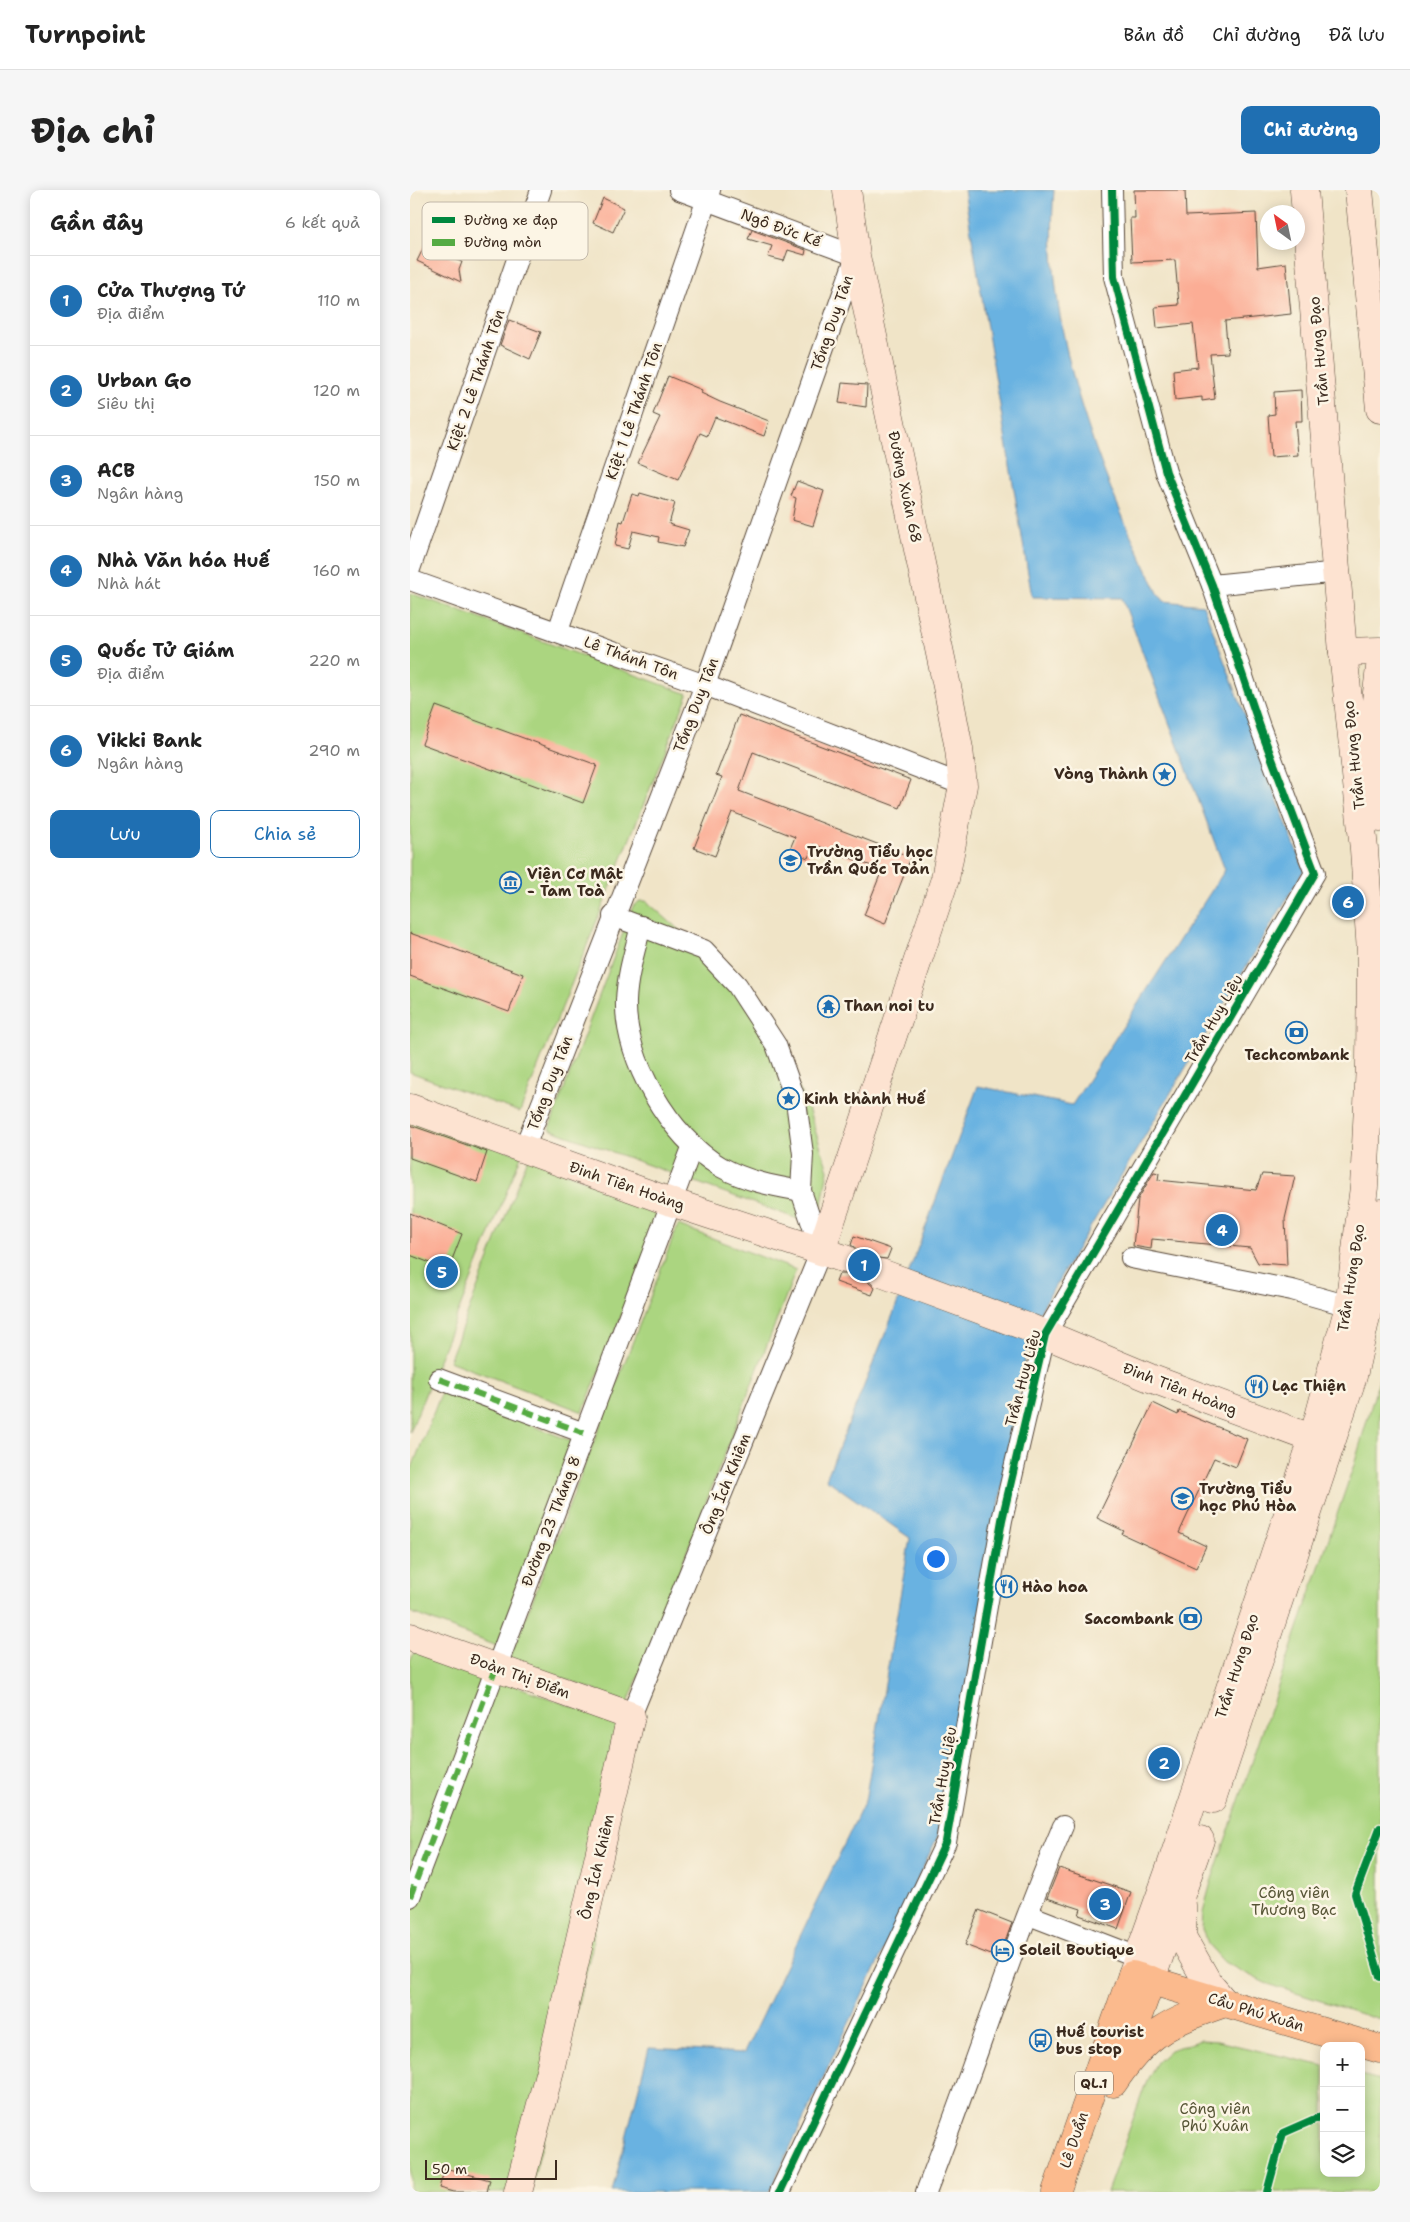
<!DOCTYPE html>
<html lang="vi">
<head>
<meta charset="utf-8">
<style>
  :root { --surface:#fff; --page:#f6f6f6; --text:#222; --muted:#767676; --line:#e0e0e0; --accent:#1f6fb2 }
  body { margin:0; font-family:"Shantell Sans",sans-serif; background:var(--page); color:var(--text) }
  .controls { position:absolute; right:15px; bottom:15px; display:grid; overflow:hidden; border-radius:10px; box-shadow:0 2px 12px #0003 }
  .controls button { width:45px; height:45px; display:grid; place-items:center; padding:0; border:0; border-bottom:1px solid var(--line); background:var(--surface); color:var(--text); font:25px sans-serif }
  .compass { position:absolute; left:850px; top:15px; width:45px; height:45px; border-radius:50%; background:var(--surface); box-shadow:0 2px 12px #0003; rotate:327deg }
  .scale { position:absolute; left:15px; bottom:12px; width:132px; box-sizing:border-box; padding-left:5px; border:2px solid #3b2a1e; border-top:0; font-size:14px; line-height:18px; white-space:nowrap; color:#3b2a1e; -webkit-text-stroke:4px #fcf5e5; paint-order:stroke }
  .you { position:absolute; left:525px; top:1368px; width:18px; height:18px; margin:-12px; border:4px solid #fff; border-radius:50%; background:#1a73e8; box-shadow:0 0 0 8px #1a73e833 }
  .badge { display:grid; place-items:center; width:32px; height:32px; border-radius:50%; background:var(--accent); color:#fff; font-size:16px; font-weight:700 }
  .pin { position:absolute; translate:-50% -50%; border:2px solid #fff; box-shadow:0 1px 5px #0006 }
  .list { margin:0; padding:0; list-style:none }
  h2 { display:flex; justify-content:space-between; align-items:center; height:65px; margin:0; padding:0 20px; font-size:21px }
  h2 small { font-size:16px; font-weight:400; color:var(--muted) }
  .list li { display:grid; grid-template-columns:32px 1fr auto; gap:15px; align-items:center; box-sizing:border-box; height:90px; padding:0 20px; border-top:1px solid var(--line) }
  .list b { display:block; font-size:19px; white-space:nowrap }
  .list p { margin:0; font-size:16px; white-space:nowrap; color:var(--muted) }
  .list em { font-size:16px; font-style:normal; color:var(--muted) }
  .actions { display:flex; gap:10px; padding:15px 20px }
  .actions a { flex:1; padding:11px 0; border:1px solid var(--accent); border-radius:10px; text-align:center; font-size:18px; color:var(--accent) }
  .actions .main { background:var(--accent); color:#fff }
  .icon { flex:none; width:28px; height:28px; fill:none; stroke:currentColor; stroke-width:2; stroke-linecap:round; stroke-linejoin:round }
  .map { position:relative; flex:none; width:970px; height:2002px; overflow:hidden; border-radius:10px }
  header { display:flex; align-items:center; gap:30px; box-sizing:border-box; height:70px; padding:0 25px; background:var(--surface); border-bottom:1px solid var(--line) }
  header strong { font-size:24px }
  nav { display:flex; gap:28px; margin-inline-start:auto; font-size:18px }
  .intro { display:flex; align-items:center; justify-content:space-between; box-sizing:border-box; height:120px; padding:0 30px }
  h1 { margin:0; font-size:35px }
  .button { padding:12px 22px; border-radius:10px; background:var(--accent); color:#fff; font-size:18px; font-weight:700 }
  main { display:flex; gap:30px; padding:0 30px }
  aside { flex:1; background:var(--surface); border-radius:10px; box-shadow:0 2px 12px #0003 }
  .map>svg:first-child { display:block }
  .green { fill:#abd580; stroke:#73804f }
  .water { fill:#69b2e1; stroke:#526e80 }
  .building { fill:#fbad95 }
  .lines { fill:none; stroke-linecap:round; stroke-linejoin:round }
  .secondary-tunnel { stroke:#ccbfa5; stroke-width:28; stroke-dasharray:28 14; stroke-linecap:butt }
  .street-casing { stroke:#564637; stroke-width:22 }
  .secondary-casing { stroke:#564637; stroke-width:29 }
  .primary-casing { stroke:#564637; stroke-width:29 }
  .street { stroke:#fff; stroke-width:20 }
  .secondary { stroke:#fde3d1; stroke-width:28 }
  .primary { stroke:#fbba8d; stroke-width:28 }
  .quiet { stroke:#55ab43; stroke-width:6; stroke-dasharray:12 6; stroke-linecap:butt }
  .cycleway-casing { stroke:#fcf5e5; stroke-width:11 }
  .cycleway { stroke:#00873e; stroke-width:8 }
  .labels { text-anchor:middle; stroke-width:5; stroke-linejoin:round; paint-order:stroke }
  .shield { fill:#fcf5e5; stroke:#75675a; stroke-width:1 }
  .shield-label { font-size:14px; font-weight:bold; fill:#3b2a1e }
  .street-label { font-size:15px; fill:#3b2a1e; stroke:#fcf5e5 }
  .poi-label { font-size:15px; font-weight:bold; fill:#3b2a1e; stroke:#fcf5e5; text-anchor:start }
  .park-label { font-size:15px; fill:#575536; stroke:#fcf5e5 }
  .key { fill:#fcf5e5; stroke:#c2b8a9; stroke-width:1 }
  .key-label { font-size:14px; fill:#3b2a1e }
</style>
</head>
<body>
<header>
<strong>Turnpoint</strong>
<nav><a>Bản đồ</a><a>Chỉ đường</a><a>Đã lưu</a></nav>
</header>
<div class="intro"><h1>Địa chỉ</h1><a class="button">Chỉ đường</a></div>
<main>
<aside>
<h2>Gần đây<small>6 kết quả</small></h2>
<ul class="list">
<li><span class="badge">1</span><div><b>Cửa Thượng Tứ</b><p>Địa điểm</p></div><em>110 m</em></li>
<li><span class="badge">2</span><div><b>Urban Go</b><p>Siêu thị</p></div><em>120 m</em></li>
<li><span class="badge">3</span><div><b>ACB</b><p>Ngân hàng</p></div><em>150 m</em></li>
<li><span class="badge">4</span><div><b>Nhà Văn hóa Huế</b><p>Nhà hát</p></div><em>160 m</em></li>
<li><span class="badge">5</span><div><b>Quốc Tử Giám</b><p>Địa điểm</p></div><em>220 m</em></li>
<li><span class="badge">6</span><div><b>Vikki Bank</b><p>Ngân hàng</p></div><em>290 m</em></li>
</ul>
<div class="actions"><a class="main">Lưu</a><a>Chia sẻ</a></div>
</aside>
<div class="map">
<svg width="970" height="2002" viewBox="0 0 970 2002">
  <rect width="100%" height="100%" fill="#fcf5e5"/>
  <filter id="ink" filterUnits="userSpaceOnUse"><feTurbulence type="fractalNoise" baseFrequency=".02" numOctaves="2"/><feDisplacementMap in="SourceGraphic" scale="10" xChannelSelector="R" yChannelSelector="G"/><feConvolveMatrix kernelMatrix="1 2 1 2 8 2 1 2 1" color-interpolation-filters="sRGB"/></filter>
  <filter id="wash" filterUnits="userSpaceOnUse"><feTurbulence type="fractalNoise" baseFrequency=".0096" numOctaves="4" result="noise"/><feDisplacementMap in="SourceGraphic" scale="20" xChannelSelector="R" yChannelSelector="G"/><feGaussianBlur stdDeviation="1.12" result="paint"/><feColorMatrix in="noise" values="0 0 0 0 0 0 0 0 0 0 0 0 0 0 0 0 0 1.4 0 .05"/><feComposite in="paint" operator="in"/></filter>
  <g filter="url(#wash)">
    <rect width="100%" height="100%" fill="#f0e4c7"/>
    <g class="green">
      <polygon points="0,403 278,504 110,922 0,882"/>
      <polygon points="230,711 236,711 316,781 394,906 418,980 411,1019 393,1031 139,939 223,716"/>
      <polygon points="0,922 111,966 0,1242"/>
      <polygon points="118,968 253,1020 173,1222 39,1171"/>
      <polygon points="268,1035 386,1080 218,1513 100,1468"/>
      <polygon points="970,1186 970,1830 855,1793 814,1772 798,1754 792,1740 793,1722 801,1692 944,1275"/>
      <polygon points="32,1201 167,1253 87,1456 0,1422 0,1283"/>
      <polygon points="6,1459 212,1535 182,1758 120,2002 0,2002 0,1471"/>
      <polygon points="791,1850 807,1851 914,1876 914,1983 951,1983 951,1885 970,1890 970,1993 967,2002 697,2002 737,1890 747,1872 760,1860"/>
    </g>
    <path class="water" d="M 554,0 L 644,0 C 632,138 688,281 748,403 L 754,411 L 793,415 L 894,680 L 620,1138 L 534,1633 L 359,2002 L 202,2002 L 239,1858 L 334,1863 L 455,1611 L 500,1348 L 416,1289 L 484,1122 L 568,896 L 662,915 L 815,680 L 712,408 L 622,407 Z"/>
    <g id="blocks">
      <g class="building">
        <polygon points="724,0 775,0 776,26 846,23 848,77 876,73 881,124 815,131 818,163 800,164 805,209 792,211 792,207 765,210 763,180 788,177 783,134 747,138 745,117 769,115 765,70 722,72 720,28 725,28"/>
        <polygon points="193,8 214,18 203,42 183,33"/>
        <polygon points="342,40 396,60 395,65 378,60 374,71 358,67 362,56 338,49"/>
        <polygon points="17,51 40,63 39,67 52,72 49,80 51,92 7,71"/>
        <polygon points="99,130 131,142 120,169 90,155"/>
        <polygon points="258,186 292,200 291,203 310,212 359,231 354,246 305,227 297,246 290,243 268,290 228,273 250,227 243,224"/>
        <polygon points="432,193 457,195 456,217 429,213"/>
        <polygon points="891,200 892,231 885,231 888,265 861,267 858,225 865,224 864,202"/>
        <polygon points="387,291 414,301 403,336 382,330 386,308 381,306"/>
        <polygon points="230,303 265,313 259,334 279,340 273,357 248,352 249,347 223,341 218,359 205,356 210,331 213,332 222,304 229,306"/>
        <polygon points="26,516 187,575 173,613 12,554"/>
        <polygon points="329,525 501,590 490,618 343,562 329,601 501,667 475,734 454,725 472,680 403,654 398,668 379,661 385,647 322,622 305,666 284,658 312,587 306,585"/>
        <polygon points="0,743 113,784 99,822 0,786"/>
        <polygon points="0,935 77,962 67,992 0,968"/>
        <polygon points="744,982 749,983 748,990 846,1000 852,984 885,986 875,1029 877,1075 848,1073 840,1058 742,1049 741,1059 723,1056 728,1009"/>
        <polygon points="0,1023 52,1044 38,1080 0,1065"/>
        <polygon points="444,1046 481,1059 477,1069 468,1068 461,1071 457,1077 456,1086 459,1093 465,1098 462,1105 426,1092 429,1084 439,1084 445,1081 450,1074 450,1065 447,1059 441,1055"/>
        <polygon points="743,1213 768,1225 769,1221 837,1249 826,1277 804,1268 769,1343 796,1356 786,1378 712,1344 714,1341 687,1328"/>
        <polygon points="649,1678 721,1702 708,1739 669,1725 671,1719 637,1708"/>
        <polygon points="569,1720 602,1733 589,1768 555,1755"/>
        <polygon points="35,1978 80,1990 77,2002 43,2002 29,1998"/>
      </g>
    </g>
  </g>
  <g filter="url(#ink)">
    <use href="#blocks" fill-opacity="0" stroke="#564637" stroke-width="1"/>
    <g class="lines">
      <polyline class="secondary-tunnel" points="435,1069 471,1083"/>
      <defs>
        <g id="street">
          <polyline points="0,379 131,0"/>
          <polyline points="0,390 295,495 553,595"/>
          <polyline points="802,395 928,382"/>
          <polyline points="148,441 300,0"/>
          <polyline points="203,726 294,760 327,795 366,855 386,911 393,964 391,1001 411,1061 221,1526"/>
          <path d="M 231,736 C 225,760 217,785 216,811 C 214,869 260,948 311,977 C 336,991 363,996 391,1001"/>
          <polyline points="114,959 295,495 446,66 269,0"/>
          <polyline points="721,1068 882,1100 939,1116"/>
          <polyline points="29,1189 174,1243"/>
          <polyline points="0,1707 283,955"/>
          <polyline points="619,1725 728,1767"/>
          <polyline points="370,2002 536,1652 592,1330 635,1145 905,683 850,537 802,395 756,282 704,87 702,0"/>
          <path d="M 516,2002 C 563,1881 602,1756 653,1636"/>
        </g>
        <g id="secondary">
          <polyline points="949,0 970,219"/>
          <polyline points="933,462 970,461"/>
          <polyline points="970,478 963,536 970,628"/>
          <polyline points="0,918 261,1012 435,1069"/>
          <polyline points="411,1061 535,689 553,595 549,559 539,506 446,66 437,0"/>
          <polyline points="471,1083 620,1138 740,1188 920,1255"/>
          <polyline points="0,1447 221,1526 140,1880 108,2002"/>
          <polyline points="803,1609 943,1186 962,1099 970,1023"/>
          <polyline points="772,1715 772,1747 798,1793 815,1813"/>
          <polyline points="722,1785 762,1673 903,1249 939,1116 954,997 960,874 961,762 954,659 933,462 894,0"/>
          <polyline points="741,1790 790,1650"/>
        </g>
        <g id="primary">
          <polyline points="713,1868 741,1790"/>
          <path d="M 703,1893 C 736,1843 759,1832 815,1813"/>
          <polyline points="646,2002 722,1785 970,1859"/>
        </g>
      </defs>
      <use href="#street" class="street-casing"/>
      <use href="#secondary" class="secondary-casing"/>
      <use href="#primary" class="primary-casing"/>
      <use href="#street" class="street"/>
      <use href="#secondary" class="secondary"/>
      <use href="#primary" class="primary"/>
      <g class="quiet">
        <polyline points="29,1189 174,1243"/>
        <polyline points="0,1707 86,1478"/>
      </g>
      <defs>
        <g id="cycleway">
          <polyline points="970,1638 945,1704 970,1787"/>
          <polyline points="370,2002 536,1652 592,1330 635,1145 905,683 850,537 802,395 756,282 704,87 702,0"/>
          <polyline points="857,2002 873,1943 914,1925"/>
        </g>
      </defs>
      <use href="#cycleway" class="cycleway-casing"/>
      <use href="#cycleway" class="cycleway"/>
    </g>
  </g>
  <defs>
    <symbol id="sight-ring" viewBox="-11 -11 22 22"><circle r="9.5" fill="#fcf5e5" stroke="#1f6fb2" stroke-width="1.5"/><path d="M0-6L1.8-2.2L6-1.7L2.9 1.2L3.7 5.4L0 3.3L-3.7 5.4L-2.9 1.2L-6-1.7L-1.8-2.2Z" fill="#1f6fb2"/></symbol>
    <symbol id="school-ring" viewBox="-11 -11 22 22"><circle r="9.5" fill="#fcf5e5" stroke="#1f6fb2" stroke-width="1.5"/><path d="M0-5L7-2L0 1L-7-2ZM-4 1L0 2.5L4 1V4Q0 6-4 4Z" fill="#1f6fb2"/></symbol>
    <symbol id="museum-ring" viewBox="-11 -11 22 22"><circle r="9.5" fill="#fcf5e5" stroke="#1f6fb2" stroke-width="1.5"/><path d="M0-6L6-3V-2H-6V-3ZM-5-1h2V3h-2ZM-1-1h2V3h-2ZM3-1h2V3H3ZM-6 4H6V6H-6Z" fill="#1f6fb2"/></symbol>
    <symbol id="temple-ring" viewBox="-11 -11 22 22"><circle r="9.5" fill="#fcf5e5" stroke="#1f6fb2" stroke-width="1.5"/><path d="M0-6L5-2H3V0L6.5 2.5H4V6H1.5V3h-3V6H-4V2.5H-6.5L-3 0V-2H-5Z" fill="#1f6fb2"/></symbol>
    <symbol id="bank-ring" viewBox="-11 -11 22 22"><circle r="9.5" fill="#fcf5e5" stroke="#1f6fb2" stroke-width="1.5"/><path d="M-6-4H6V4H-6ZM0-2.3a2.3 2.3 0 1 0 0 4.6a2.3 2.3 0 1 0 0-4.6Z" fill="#1f6fb2"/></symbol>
    <symbol id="restaurant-ring" viewBox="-11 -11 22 22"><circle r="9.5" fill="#fcf5e5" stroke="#1f6fb2" stroke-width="1.5"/><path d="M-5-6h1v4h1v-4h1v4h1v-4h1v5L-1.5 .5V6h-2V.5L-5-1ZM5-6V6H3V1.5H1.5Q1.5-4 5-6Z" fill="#1f6fb2"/></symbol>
    <symbol id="hotel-ring" viewBox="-11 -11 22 22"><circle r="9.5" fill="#fcf5e5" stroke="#1f6fb2" stroke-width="1.5"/><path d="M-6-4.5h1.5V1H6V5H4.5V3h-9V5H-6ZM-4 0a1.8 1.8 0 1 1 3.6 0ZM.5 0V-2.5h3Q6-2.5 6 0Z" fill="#1f6fb2"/></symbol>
    <symbol id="bus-ring" viewBox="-11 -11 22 22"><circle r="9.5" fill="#fcf5e5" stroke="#1f6fb2" stroke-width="1.5"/><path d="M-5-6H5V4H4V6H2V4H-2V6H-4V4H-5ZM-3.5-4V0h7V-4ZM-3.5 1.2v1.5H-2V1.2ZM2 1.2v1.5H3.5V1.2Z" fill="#1f6fb2"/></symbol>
  </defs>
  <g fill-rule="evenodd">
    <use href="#sight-ring" x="742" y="572" width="25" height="25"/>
    <use href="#school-ring" x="368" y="658" width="25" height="25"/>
    <use href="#museum-ring" x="88" y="680" width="25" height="25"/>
    <use href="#temple-ring" x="406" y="804" width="25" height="25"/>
    <use href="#bank-ring" x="874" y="830" width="25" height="25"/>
    <use href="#sight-ring" x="366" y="896" width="25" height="25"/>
    <use href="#restaurant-ring" x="834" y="1184" width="25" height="25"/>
    <use href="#school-ring" x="760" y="1296" width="25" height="25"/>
    <use href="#restaurant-ring" x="584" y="1384" width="25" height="25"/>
    <use href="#bank-ring" x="768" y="1416" width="25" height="25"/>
    <use href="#hotel-ring" x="580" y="1748" width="25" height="25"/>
    <use href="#bus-ring" x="618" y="1838" width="25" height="25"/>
  </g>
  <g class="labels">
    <rect class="shield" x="665" y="1881.5" width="38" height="23" rx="4"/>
    <g class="shield-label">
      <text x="684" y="1898">QL.1</text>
    </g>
    <g class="street-label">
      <text transform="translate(371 38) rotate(20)" y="5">Ngô Đức Kế</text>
      <text transform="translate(422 133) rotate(-71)" y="5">Tống Duy Tân</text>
      <text transform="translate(909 161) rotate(-95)" y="5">Trần Hưng Đạo</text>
      <text transform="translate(66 190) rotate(-71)" y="5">Kiệt 2 Lê Thánh Tôn</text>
      <text transform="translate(224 221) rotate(-71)" y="5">Kiệt 1 Lê Thánh Tôn</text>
      <text transform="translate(495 297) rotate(78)" y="5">Đường Xuân 68</text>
      <text transform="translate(221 468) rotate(20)" y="5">Lê Thánh Tôn</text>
      <text transform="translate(286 515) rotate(-69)" y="5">Tống Duy Tân</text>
      <text transform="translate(944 565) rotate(-96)" y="5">Trần Hưng Đạo</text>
      <text transform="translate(804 829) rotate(-60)" y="5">Trần Huy Liệu</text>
      <text transform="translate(140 893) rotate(-69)" y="5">Tống Duy Tân</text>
      <text transform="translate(217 996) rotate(19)" y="5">Đinh Tiên Hoàng</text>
      <text transform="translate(941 1088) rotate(-81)" y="5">Trần Hưng Đạo</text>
      <text transform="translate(613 1188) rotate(-75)" y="5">Trần Huy Liệu</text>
      <text transform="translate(770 1199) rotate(21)" y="5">Đinh Tiên Hoàng</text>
      <text transform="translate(316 1294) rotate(-68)" y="5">Ông Ích Khiêm</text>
      <text transform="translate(141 1331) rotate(-69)" y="5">Đường 23 Tháng 8</text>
      <text transform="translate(827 1476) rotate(-72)" y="5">Trần Hưng Đạo</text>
      <text transform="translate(110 1486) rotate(20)" y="5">Đoàn Thị Điểm</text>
      <text transform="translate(533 1586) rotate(-80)" y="5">Trần Huy Liệu</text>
      <text transform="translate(187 1677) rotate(-77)" y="5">Ông Ích Khiêm</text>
      <text transform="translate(846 1822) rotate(17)" y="5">Cầu Phú Xuân</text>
      <text transform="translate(664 1950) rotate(-71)" y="5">Lê Duẩn</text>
    </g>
    <g class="poi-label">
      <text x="738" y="589" text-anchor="end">Vòng Thành</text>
      <text x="397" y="667">Trường Tiểu học<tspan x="397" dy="17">Trần Quốc Toản</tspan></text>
      <text x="117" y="689">Viện Cơ Mật<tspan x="117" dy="17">- Tam Toà</tspan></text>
      <text x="434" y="821">Than noi tu</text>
      <text x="887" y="870" text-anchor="middle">Techcombank</text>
      <text x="394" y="914">Kinh thành Huế</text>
      <text x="862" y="1201">Lạc Thiện</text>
      <text x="789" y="1304">Trường Tiểu<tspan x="789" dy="17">học Phú Hòa</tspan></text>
      <text x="612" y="1402">Hào hoa</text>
      <text x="764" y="1434" text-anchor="end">Sacombank</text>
      <text x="609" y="1765">Soleil Boutique</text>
      <text x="646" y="1847">Huế tourist<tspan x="646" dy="17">bus stop</tspan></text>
    </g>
    <g class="park-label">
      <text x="884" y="1708">Công viên<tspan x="884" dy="17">Thương Bạc</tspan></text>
      <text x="805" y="1924">Công viên<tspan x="805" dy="17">Phú Xuân</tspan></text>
    </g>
  </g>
  <rect x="12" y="12" width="166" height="58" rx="8" class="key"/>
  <rect x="22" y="27" width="23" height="6" fill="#00873e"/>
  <rect x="22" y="49" width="23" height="7" fill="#55ab43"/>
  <g class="key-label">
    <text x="54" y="35">Đường xe đạp</text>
    <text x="54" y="57">Đường mòn</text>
  </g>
</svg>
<div class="controls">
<button>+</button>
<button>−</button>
<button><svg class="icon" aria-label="layers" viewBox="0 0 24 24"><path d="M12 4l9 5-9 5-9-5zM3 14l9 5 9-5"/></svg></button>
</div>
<svg class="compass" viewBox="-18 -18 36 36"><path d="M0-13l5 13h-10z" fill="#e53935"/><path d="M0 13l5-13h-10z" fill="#767676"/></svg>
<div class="scale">50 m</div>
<div class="you"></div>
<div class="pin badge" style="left:454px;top:1075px">1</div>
<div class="pin badge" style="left:754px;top:1573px">2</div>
<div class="pin badge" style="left:695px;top:1714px">3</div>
<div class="pin badge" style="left:812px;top:1040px">4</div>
<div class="pin badge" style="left:32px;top:1082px">5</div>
<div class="pin badge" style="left:938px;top:712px">6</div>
</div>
</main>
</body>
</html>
